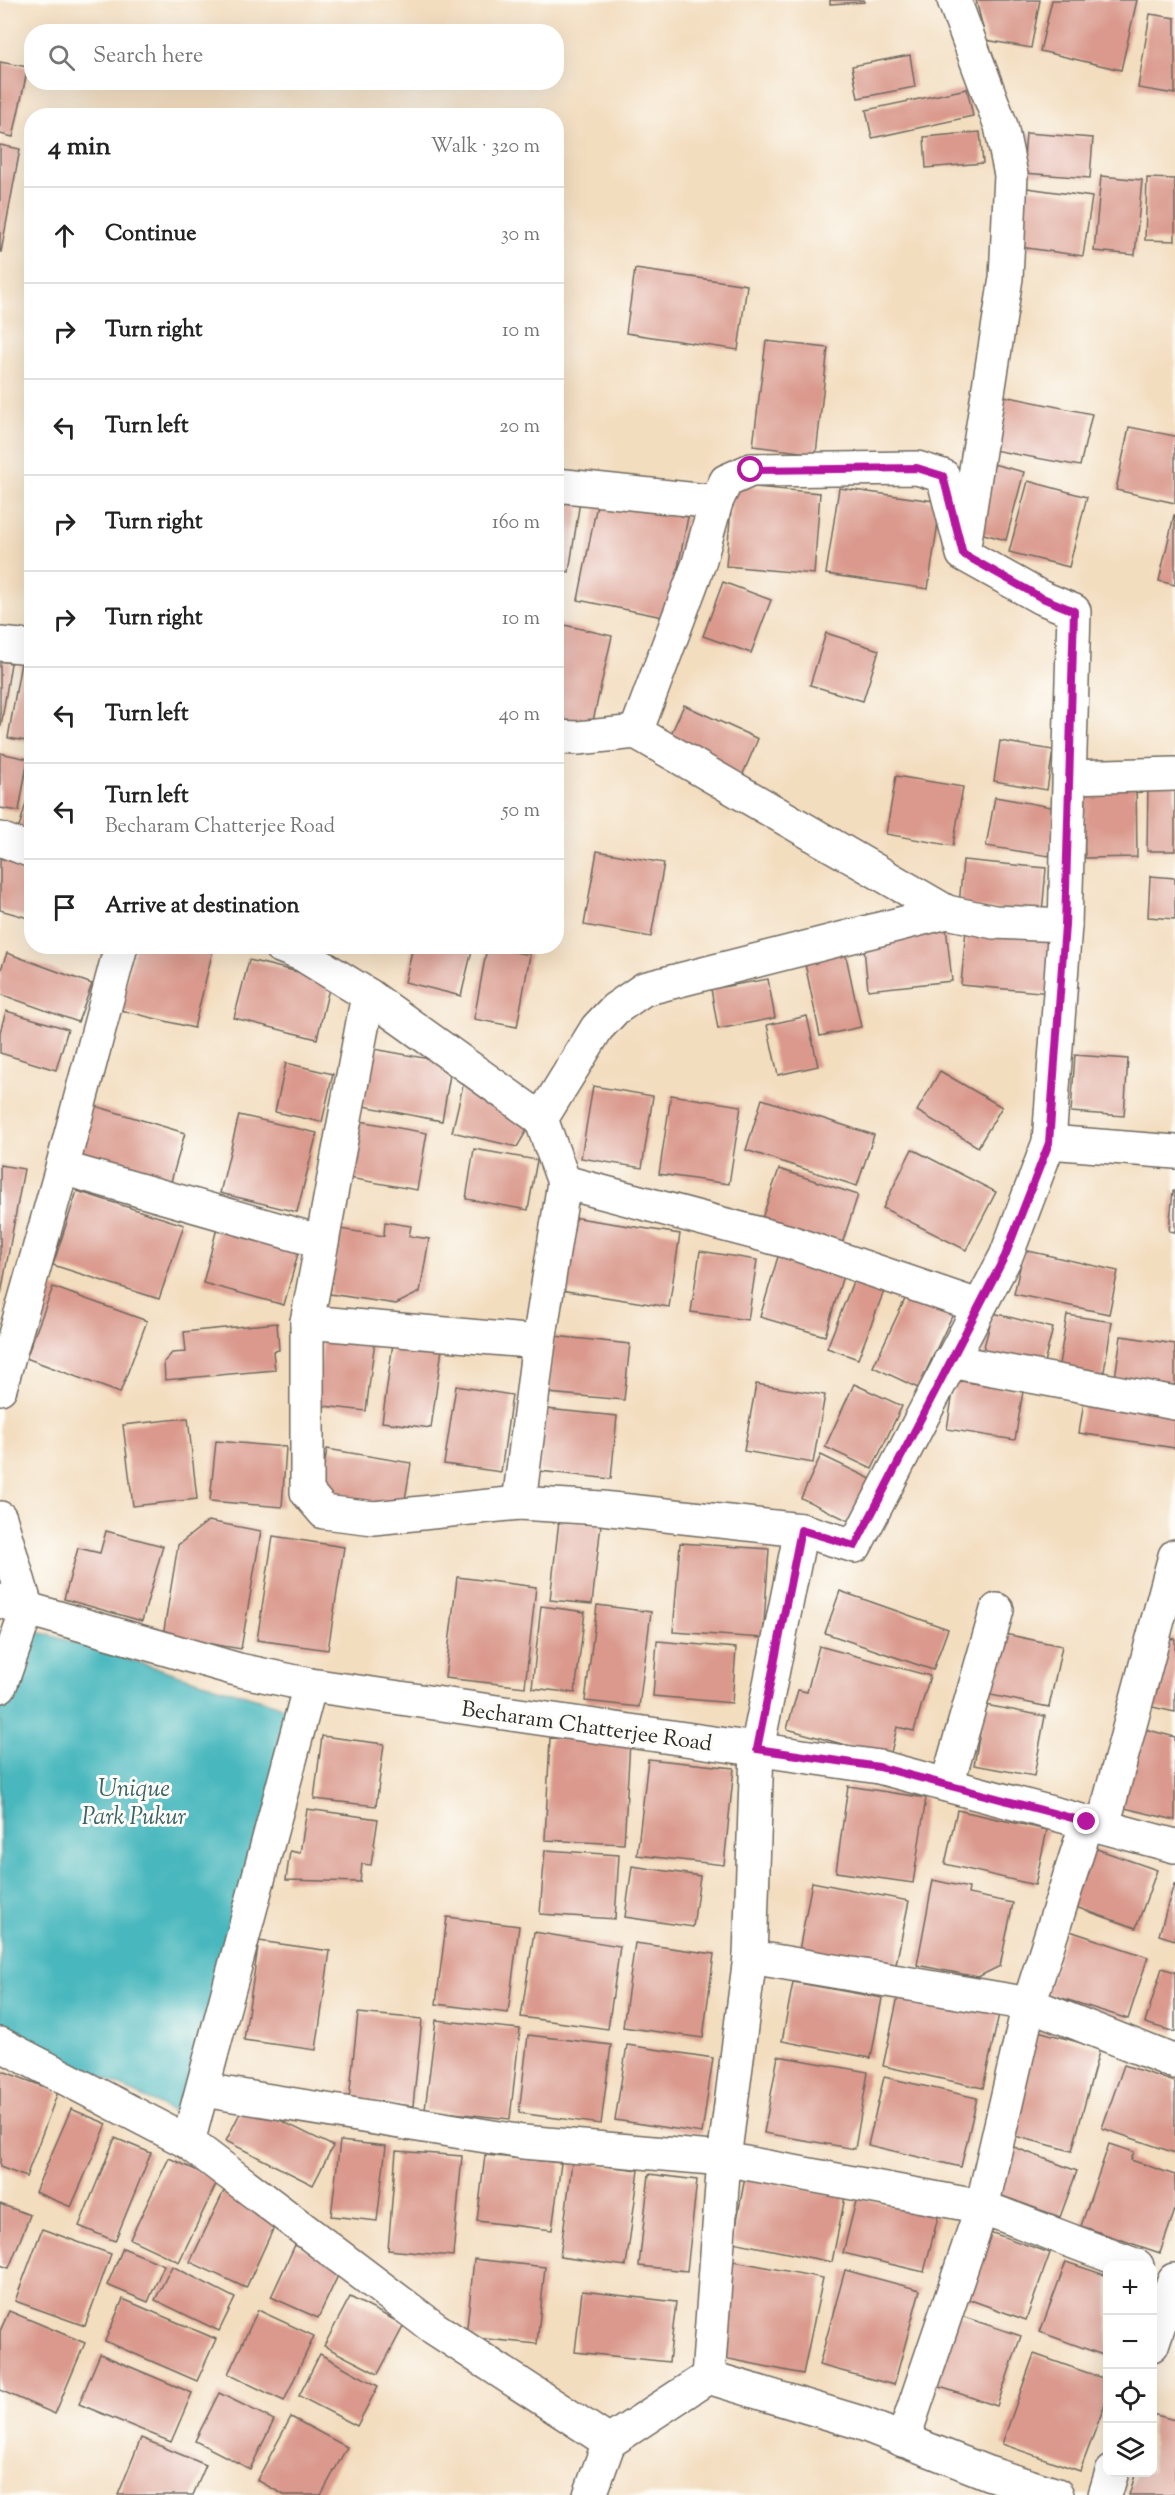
<!DOCTYPE html>
<html lang="en">
<head>
<meta charset="utf-8">
<style>
  :root { --surface:#fff; --page:#f2f2f2; --text:#222; --muted:#767676; --line:#e0e0e0 }
  body { margin:0; font-family:"Sorts Mill Goudy",serif; background:var(--page); color:var(--text) }
  .controls { position:absolute; right:18px; bottom:18px; display:grid; overflow:hidden; border-radius:12px; box-shadow:0 6px 24px #0002 }
  .controls button { width:54px; height:54px; display:grid; place-items:center; padding:0; border:0; border-bottom:2px solid var(--line); background:var(--surface); color:var(--text); font:30px sans-serif }
  .stop { position:absolute; width:18px; height:18px; margin:-14px; border:4px solid #b5179e; border-radius:50%; background:#fff }
  .stop.end { background:#b5179e; border-color:#fff; box-shadow:0 2px 6px #0008 }
  .list { margin:0; padding:0; list-style:none }
  h2 { display:flex; justify-content:space-between; align-items:center; height:78px; margin:0; padding:0 24px; font-size:26px }
  h2 small { font-size:20px; font-weight:400; color:var(--muted) }
  .list li { display:grid; grid-template-columns:39px 1fr auto; gap:18px; align-items:center; box-sizing:border-box; height:96px; padding:0 24px; border-top:2px solid var(--line) }
  .list b { display:block; font-size:22px; white-space:nowrap }
  .list p { margin:0; font-size:20px; white-space:nowrap; color:var(--muted) }
  .list em { font-size:20px; font-style:normal; color:var(--muted) }
  .icon { flex:none; width:33px; height:33px; fill:none; stroke:currentColor; stroke-width:2; stroke-linecap:round; stroke-linejoin:round }
  .map { position:relative; flex:none; width:1175px; height:2495px; overflow:hidden }
  .search { position:absolute; background:var(--surface); box-shadow:0 6px 24px #0002; left:24px; top:24px; width:540px; height:66px; display:flex; align-items:center; gap:15px; box-sizing:border-box; padding:0 21px; border-radius:24px; color:var(--muted); font-size:22px }
  .panel { position:absolute; background:var(--surface); box-shadow:0 6px 24px #0002; left:24px; top:108px; width:540px; height:846px; border-radius:24px }
  .map>svg:first-child { display:block }
  .water { fill:#48b8be; stroke:#3a7274; stroke-width:1.5 }
  .building { fill:#da998c }
  .lines { fill:none; stroke-linecap:round; stroke-linejoin:round }
  .minor-casing { stroke:#71695f; stroke-width:36 }
  .minor { stroke:#fff; stroke-width:33 }
  .route { stroke:#b5179e; stroke-width:8 }
  .labels { text-anchor:middle; stroke-width:6; stroke-linejoin:round; paint-order:stroke }
  .street-label { font-size:22px; fill:#2b2b2b; stroke:#fdfcf7 }
  .water-label { font-size:24px; font-style:italic; fill:#376366; stroke:#fdfcf7 }
</style>
</head>
<body>
<div class="map">
<svg width="1175" height="2495" viewBox="0 0 1175 2495">
  <rect width="100%" height="100%" fill="#fdfcf7"/>
  <filter id="ink" filterUnits="userSpaceOnUse"><feTurbulence type="fractalNoise" baseFrequency=".0167" numOctaves="2"/><feDisplacementMap in="SourceGraphic" scale="12" xChannelSelector="R" yChannelSelector="G"/><feConvolveMatrix kernelMatrix="1 2 1 2 8 2 1 2 1" color-interpolation-filters="sRGB"/></filter>
  <filter id="wash" filterUnits="userSpaceOnUse"><feTurbulence type="fractalNoise" baseFrequency=".008" numOctaves="4" result="noise"/><feDisplacementMap in="SourceGraphic" scale="24" xChannelSelector="R" yChannelSelector="G"/><feGaussianBlur stdDeviation="1.35" result="paint"/><feColorMatrix in="noise" values="0 0 0 0 0 0 0 0 0 0 0 0 0 0 0 0 0 1.4 0 .05"/><feComposite in="paint" operator="in"/></filter>
  <g filter="url(#wash)">
    <rect width="100%" height="100%" fill="#f3ddbf"/>
    <polygon class="water" points="26,1628 297,1711 190,2120 0,2027 0,1701"/>
    <g id="blocks">
      <g class="building">
        <polygon points="830,0 864,0 864,2 830,4"/>
        <polygon points="976,0 1040,0 1031,48 986,40"/>
        <polygon points="1052,0 1137,0 1121,70 1040,51"/>
        <polygon points="1150,14 1175,18 1175,94 1138,88"/>
        <polygon points="910,55 915,87 858,98 852,66"/>
        <polygon points="0,62 28,67 13,137 0,134"/>
        <polygon points="967,89 973,116 872,138 866,110"/>
        <polygon points="980,132 983,163 926,168 924,137"/>
        <polygon points="1026,133 1093,138 1090,178 1023,173"/>
        <polygon points="0,145 20,149 1,252 0,252"/>
        <polygon points="1101,176 1142,180 1135,255 1094,251"/>
        <polygon points="1147,178 1175,179 1175,241 1145,240"/>
        <polygon points="1027,188 1092,197 1083,256 1020,247"/>
        <polygon points="635,269 747,285 738,350 626,333"/>
        <polygon points="766,341 828,348 816,454 753,446"/>
        <polygon points="1004,396 1092,414 1080,466 993,450"/>
        <polygon points="1129,427 1175,436 1175,503 1116,490"/>
        <polygon points="993,464 1024,472 1006,540 976,532"/>
        <polygon points="1028,481 1087,497 1069,567 1009,552"/>
        <polygon points="733,485 820,493 814,574 726,566"/>
        <polygon points="839,488 941,502 928,589 826,574"/>
        <polygon points="556,498 580,501 569,572 556,570"/>
        <polygon points="598,499 688,517 668,618 578,600"/>
        <polygon points="1174,515 1175,515 1175,585 1159,581"/>
        <polygon points="723,582 771,600 751,653 703,636"/>
        <polygon points="556,623 612,636 591,730 556,722"/>
        <polygon points="826,633 879,650 863,701 810,685"/>
        <polygon points="0,661 11,663 1,726 0,726"/>
        <polygon points="21,662 32,663 32,742 8,738"/>
        <polygon points="684,705 758,739 742,776 667,743"/>
        <polygon points="1000,741 1053,750 1047,790 994,781"/>
        <polygon points="0,753 28,759 19,811 0,808"/>
        <polygon points="896,776 963,787 953,846 886,834"/>
        <polygon points="1136,780 1137,857 1085,858 1083,781"/>
        <polygon points="32,782 32,835 18,831"/>
        <polygon points="1148,784 1175,784 1175,851 1147,851"/>
        <polygon points="995,797 1057,808 1049,856 986,846"/>
        <polygon points="597,851 664,863 651,937 584,925"/>
        <polygon points="0,858 32,868 32,919 0,910"/>
        <polygon points="963,860 1046,868 1042,914 959,906"/>
        <polygon points="1150,876 1175,878 1175,919 1148,917"/>
        <polygon points="946,927 952,981 868,990 863,937"/>
        <polygon points="966,929 1056,937 1051,993 961,985"/>
        <polygon points="135,946 214,946 194,1028 120,1010"/>
        <polygon points="413,946 473,946 461,996 405,982"/>
        <polygon points="487,947 530,955 517,1027 474,1019"/>
        <polygon points="845,951 861,1027 820,1036 804,959"/>
        <polygon points="7,953 92,984 78,1022 0,994 0,972"/>
        <polygon points="249,960 331,980 317,1039 234,1018"/>
        <polygon points="768,979 775,1018 718,1029 711,989"/>
        <polygon points="6,1011 68,1029 56,1070 0,1053 0,1032"/>
        <polygon points="807,1016 818,1066 778,1075 767,1025"/>
        <polygon points="374,1049 452,1063 442,1121 363,1106"/>
        <polygon points="1075,1055 1128,1059 1124,1116 1071,1112"/>
        <polygon points="286,1063 333,1074 322,1122 275,1112"/>
        <polygon points="940,1071 1002,1107 978,1147 917,1111"/>
        <polygon points="465,1077 533,1120 517,1147 452,1132"/>
        <polygon points="593,1086 653,1096 642,1168 581,1158"/>
        <polygon points="671,1095 741,1106 729,1184 659,1174"/>
        <polygon points="762,1099 874,1135 857,1186 746,1150"/>
        <polygon points="92,1105 185,1133 170,1185 76,1157"/>
        <polygon points="239,1115 317,1133 297,1212 220,1193"/>
        <polygon points="360,1121 427,1133 417,1190 349,1178"/>
        <polygon points="474,1149 537,1160 528,1210 466,1199"/>
        <polygon points="912,1149 996,1192 966,1250 883,1208"/>
        <polygon points="0,1165 24,1169 1,1294 0,1294"/>
        <polygon points="779,1169 858,1195 840,1250 760,1224"/>
        <polygon points="77,1191 184,1225 159,1299 53,1265"/>
        <polygon points="1173,1191 1175,1191 1175,1232 1169,1231"/>
        <polygon points="565,1216 680,1234 669,1307 554,1289"/>
        <polygon points="385,1222 411,1226 409,1236 429,1239 420,1292 396,1304 330,1294 340,1229 384,1236"/>
        <polygon points="217,1228 299,1250 284,1305 203,1283"/>
        <polygon points="780,1250 845,1269 825,1336 760,1317"/>
        <polygon points="1024,1250 1118,1271 1109,1314 1014,1294"/>
        <polygon points="700,1251 757,1260 748,1320 691,1312"/>
        <polygon points="854,1279 884,1291 858,1359 827,1348"/>
        <polygon points="53,1287 147,1321 120,1393 26,1358"/>
        <polygon points="908,1293 953,1314 918,1388 873,1367"/>
        <polygon points="993,1313 1053,1328 1041,1374 981,1358"/>
        <polygon points="1067,1315 1112,1322 1102,1384 1057,1377"/>
        <polygon points="277,1323 279,1350 273,1351 275,1370 165,1380 164,1362 172,1353 186,1352 184,1332"/>
        <polygon points="324,1334 375,1340 366,1411 315,1405"/>
        <polygon points="554,1336 630,1344 624,1400 548,1393"/>
        <polygon points="1121,1336 1175,1344 1175,1387 1115,1378"/>
        <polygon points="393,1343 442,1349 431,1428 382,1422"/>
        <polygon points="955,1380 1023,1391 1015,1440 947,1429"/>
        <polygon points="756,1384 825,1395 813,1463 744,1451"/>
        <polygon points="854,1384 902,1406 872,1469 825,1447"/>
        <polygon points="456,1386 512,1395 501,1472 444,1464"/>
        <polygon points="1085,1395 1175,1410 1175,1448 1079,1433"/>
        <polygon points="546,1409 617,1416 611,1479 539,1471"/>
        <polygon points="188,1418 197,1499 133,1506 123,1425"/>
        <polygon points="216,1441 286,1447 282,1507 210,1501"/>
        <polygon points="327,1449 411,1463 403,1512 319,1498"/>
        <polygon points="821,1455 875,1481 855,1524 801,1498"/>
        <polygon points="559,1520 601,1524 592,1604 550,1600"/>
        <polygon points="208,1521 261,1531 241,1649 163,1636 178,1545"/>
        <polygon points="106,1531 163,1546 142,1621 64,1599 78,1548 100,1553"/>
        <polygon points="273,1536 344,1547 328,1650 257,1640"/>
        <polygon points="680,1543 769,1549 763,1638 673,1632"/>
        <polygon points="457,1577 536,1587 525,1687 445,1678"/>
        <polygon points="840,1591 948,1629 933,1670 825,1633"/>
        <polygon points="597,1605 651,1612 639,1707 585,1701"/>
        <polygon points="541,1606 585,1612 575,1693 532,1688"/>
        <polygon points="1000,1633 1062,1646 1049,1707 986,1694"/>
        <polygon points="1165,1637 1175,1639 1175,1712 1148,1706"/>
        <polygon points="657,1641 736,1648 732,1703 653,1696"/>
        <polygon points="819,1646 930,1676 914,1731 897,1727 890,1757 787,1729 798,1690 807,1692"/>
        <polygon points="985,1705 1045,1716 1034,1776 974,1765"/>
        <polygon points="1137,1727 1175,1737 1175,1820 1116,1806"/>
        <polygon points="322,1736 384,1744 376,1806 314,1799"/>
        <polygon points="550,1738 630,1742 624,1844 545,1840"/>
        <polygon points="648,1759 734,1768 724,1865 637,1855"/>
        <polygon points="848,1786 926,1798 913,1883 836,1872"/>
        <polygon points="307,1809 378,1819 371,1865 362,1864 360,1882 286,1880 290,1851 300,1853"/>
        <polygon points="957,1810 1047,1830 1035,1885 945,1864"/>
        <polygon points="1088,1846 1157,1870 1136,1928 1067,1904"/>
        <polygon points="545,1850 619,1855 615,1919 540,1914"/>
        <polygon points="632,1866 700,1876 693,1927 625,1917"/>
        <polygon points="933,1880 969,1888 968,1894 1013,1903 1000,1966 978,1977 917,1965"/>
        <polygon points="812,1882 909,1901 895,1969 799,1950"/>
        <polygon points="1174,1884 1175,1884 1175,1940 1159,1935"/>
        <polygon points="447,1917 519,1926 508,2013 436,2004"/>
        <polygon points="1067,1930 1148,1957 1128,2019 1046,1993"/>
        <polygon points="534,1932 620,1946 608,2029 521,2017"/>
        <polygon points="259,1941 330,1951 316,2050 244,2040"/>
        <polygon points="635,1943 714,1954 703,2038 623,2027"/>
        <polygon points="1162,1968 1175,1972 1175,2032 1145,2023"/>
        <polygon points="793,1982 882,1998 871,2058 782,2041"/>
        <polygon points="900,1987 1000,2009 983,2088 883,2066"/>
        <polygon points="358,2013 422,2019 413,2106 349,2100"/>
        <polygon points="436,2020 520,2029 510,2119 425,2110"/>
        <polygon points="1038,2031 1100,2048 1072,2151 1011,2135"/>
        <polygon points="528,2035 611,2045 601,2124 519,2113"/>
        <polygon points="627,2045 713,2058 702,2133 615,2120"/>
        <polygon points="778,2056 868,2072 855,2149 764,2133"/>
        <polygon points="1124,2065 1175,2082 1175,2153 1102,2128"/>
        <polygon points="0,2070 58,2092 26,2177 0,2167"/>
        <polygon points="884,2077 977,2098 961,2167 868,2145"/>
        <polygon points="245,2103 333,2146 313,2185 226,2141"/>
        <polygon points="71,2109 107,2124 71,2207 35,2192"/>
        <polygon points="115,2138 151,2153 115,2241 79,2226"/>
        <polygon points="340,2141 386,2146 377,2221 331,2216"/>
        <polygon points="1109,2144 1134,2152 1131,2160 1175,2175 1175,2210 1160,2253 1081,2226"/>
        <polygon points="1011,2146 1077,2171 1060,2217 994,2193"/>
        <polygon points="396,2151 462,2156 453,2256 388,2250"/>
        <polygon points="485,2155 561,2163 552,2230 477,2221"/>
        <polygon points="169,2158 218,2180 179,2262 130,2239"/>
        <polygon points="572,2162 639,2170 626,2266 560,2257"/>
        <polygon points="649,2174 697,2180 687,2271 639,2266"/>
        <polygon points="745,2177 845,2197 832,2262 733,2242"/>
        <polygon points="224,2191 279,2216 246,2288 190,2262"/>
        <polygon points="857,2197 938,2217 924,2272 843,2253"/>
        <polygon points="0,2204 30,2215 9,2268 0,2265"/>
        <polygon points="978,2228 1050,2253 1026,2320 954,2294"/>
        <polygon points="42,2229 111,2254 85,2326 15,2301"/>
        <polygon points="295,2245 342,2267 318,2318 271,2297"/>
        <polygon points="123,2248 164,2265 148,2302 107,2285"/>
        <polygon points="474,2259 545,2267 537,2344 466,2337"/>
        <polygon points="734,2261 823,2278 803,2374 714,2356"/>
        <polygon points="1066,2262 1108,2276 1108,2357 1040,2332"/>
        <polygon points="172,2266 235,2298 219,2331 155,2300"/>
        <polygon points="845,2270 920,2290 894,2385 819,2365"/>
        <polygon points="582,2291 676,2302 669,2362 575,2352"/>
        <polygon points="350,2297 404,2325 378,2374 324,2346"/>
        <polygon points="123,2299 216,2339 197,2381 105,2341"/>
        <polygon points="258,2310 314,2336 284,2401 228,2374"/>
        <polygon points="9,2311 85,2343 55,2414 0,2390 0,2331"/>
        <polygon points="952,2313 1021,2336 997,2406 928,2383"/>
        <polygon points="100,2354 192,2393 171,2442 79,2404"/>
        <polygon points="320,2354 378,2386 357,2426 299,2396"/>
        <polygon points="1034,2354 1108,2380 1108,2396 1080,2471 1002,2444"/>
        <polygon points="219,2393 274,2420 250,2469 195,2441"/>
        <polygon points="1152,2414 1175,2420 1175,2495 1129,2495 1136,2472 1152,2472"/>
        <polygon points="291,2417 347,2447 321,2495 284,2495 257,2480"/>
        <polygon points="141,2438 206,2465 193,2495 118,2495"/>
      </g>
    </g>
  </g>
  <g filter="url(#ink)">
    <use href="#blocks" fill-opacity="0" stroke="#71695f" stroke-width="1.5"/>
    <g class="lines">
      <defs>
        <g id="minor">
          <polyline points="954,0 1001,126 1011,175 1006,278 965,540"/>
          <polyline points="556,485 716,502"/>
          <polyline points="0,644 32,647"/>
          <polyline points="636,732 699,563 716,502 726,481 751,470 917,468 943,476 963,554 1040,597 1074,611 1065,925"/>
          <polyline points="556,737 578,738 636,732 947,912 994,922 1065,925 1049,1142 1006,1256 855,1546 801,1530"/>
          <polyline points="1071,777 1175,774"/>
          <polyline points="0,839 32,851"/>
          <polyline points="280,946 303,955 368,995 541,1119 564,1182 539,1342 519,1503 602,1508 801,1530 757,1749 750,1957 724,2159 982,2207 1137,2266"/>
          <polyline points="541,1119 597,1028 615,1009 644,989 947,912"/>
          <polyline points="1049,1142 1175,1152"/>
          <polyline points="62,1168 322,1242 307,1322 539,1342"/>
          <polyline points="564,1182 790,1242 978,1306"/>
          <polyline points="322,1242 368,995"/>
          <polyline points="307,1322 307,1492 324,1512 374,1518 519,1503"/>
          <polyline points="950,1361 1175,1403"/>
          <polyline points="0,1388 62,1168 121,946"/>
          <polyline points="0,1518 27,1610 0,1686"/>
          <polyline points="0,1601 239,1670 310,1685 879,1767 1175,1846"/>
          <polyline points="947,1785 997,1610"/>
          <polyline points="1103,1826 1175,1556"/>
          <polyline points="750,1957 1029,2004 1175,2062"/>
          <polyline points="0,2044 188,2142 434,2328 609,2442 708,2377 858,2422 988,2473 1057,2495"/>
          <polyline points="203,2090 523,2142 724,2159 708,2377"/>
          <polyline points="188,2142 310,1685"/>
          <polyline points="1152,2345 1174,2280"/>
          <polyline points="903,2440 982,2207 1029,2004 1087,1822"/>
          <polyline points="590,2495 609,2442"/>
          <polyline points="1105,2495 1112,2472"/>
        </g>
      </defs>
      <use href="#minor" class="minor-casing"/>
      <use href="#minor" class="minor"/>
    </g>
  </g>
  <g class="lines" filter="url(#ink)">
    <polyline class="route" points="751,470 917,468 943,476 963,554 1040,597 1074,611 1065,925 1049,1143 1005,1256 855,1546 801,1530 757,1749 879,1767 1087,1822"/>
  </g>
  <g class="labels">
    <g class="street-label">
      <text transform="translate(587 1725) rotate(8)" y="8">Becharam Chatterjee Road</text>
    </g>
    <g class="water-label">
      <text x="134" y="1796">Unique<tspan x="134" dy="28">Park Pukur</tspan></text>
    </g>
  </g>
</svg>
<div class="controls">
<button>+</button>
<button>−</button>
<button><svg class="icon" aria-label="locate" viewBox="0 0 24 24"><circle cx="12" cy="12" r="6"/><path d="M12 2v4M12 18v4M2 12h4M18 12h4"/></svg></button>
<button><svg class="icon" aria-label="layers" viewBox="0 0 24 24"><path d="M12 4l9 5-9 5-9-5zM3 14l9 5 9-5"/></svg></button>
</div>
<div class="stop" style="left:751px;top:470px"></div>
<div class="stop end" style="left:1087px;top:1822px"></div>
<div class="search"><svg class="icon" aria-label="search" viewBox="0 0 24 24"><circle cx="10" cy="10" r="6"/><path d="M15 15l6 6"/></svg>Search here</div>
<section class="panel">
<h2>4 min<small>Walk · 320 m</small></h2>
<ul class="list">
<li><svg class="icon" aria-label="ahead" viewBox="0 0 24 24"><path d="M12 20V5M6 11l6-6 6 6"/></svg><div><b>Continue</b></div><em>30 m</em></li>
<li><svg class="icon" aria-label="right" viewBox="0 0 24 24"><path d="M7 20v-9h11M14 6l5 5-5 5"/></svg><div><b>Turn right</b></div><em>10 m</em></li>
<li><svg class="icon" aria-label="left" viewBox="0 0 24 24"><path d="M17 20v-9H6M10 6l-5 5 5 5"/></svg><div><b>Turn left</b></div><em>20 m</em></li>
<li><svg class="icon" aria-label="right" viewBox="0 0 24 24"><path d="M7 20v-9h11M14 6l5 5-5 5"/></svg><div><b>Turn right</b></div><em>160 m</em></li>
<li><svg class="icon" aria-label="right" viewBox="0 0 24 24"><path d="M7 20v-9h11M14 6l5 5-5 5"/></svg><div><b>Turn right</b></div><em>10 m</em></li>
<li><svg class="icon" aria-label="left" viewBox="0 0 24 24"><path d="M17 20v-9H6M10 6l-5 5 5 5"/></svg><div><b>Turn left</b></div><em>40 m</em></li>
<li><svg class="icon" aria-label="left" viewBox="0 0 24 24"><path d="M17 20v-9H6M10 6l-5 5 5 5"/></svg><div><b>Turn left</b><p>Becharam Chatterjee Road</p></div><em>50 m</em></li>
<li><svg class="icon" aria-label="arrive" viewBox="0 0 24 24"><path d="M6 21V4h12l-3 4 3 4H6"/></svg><div><b>Arrive at destination</b></div></li>
</ul>
</section>
</div>
</body>
</html>
